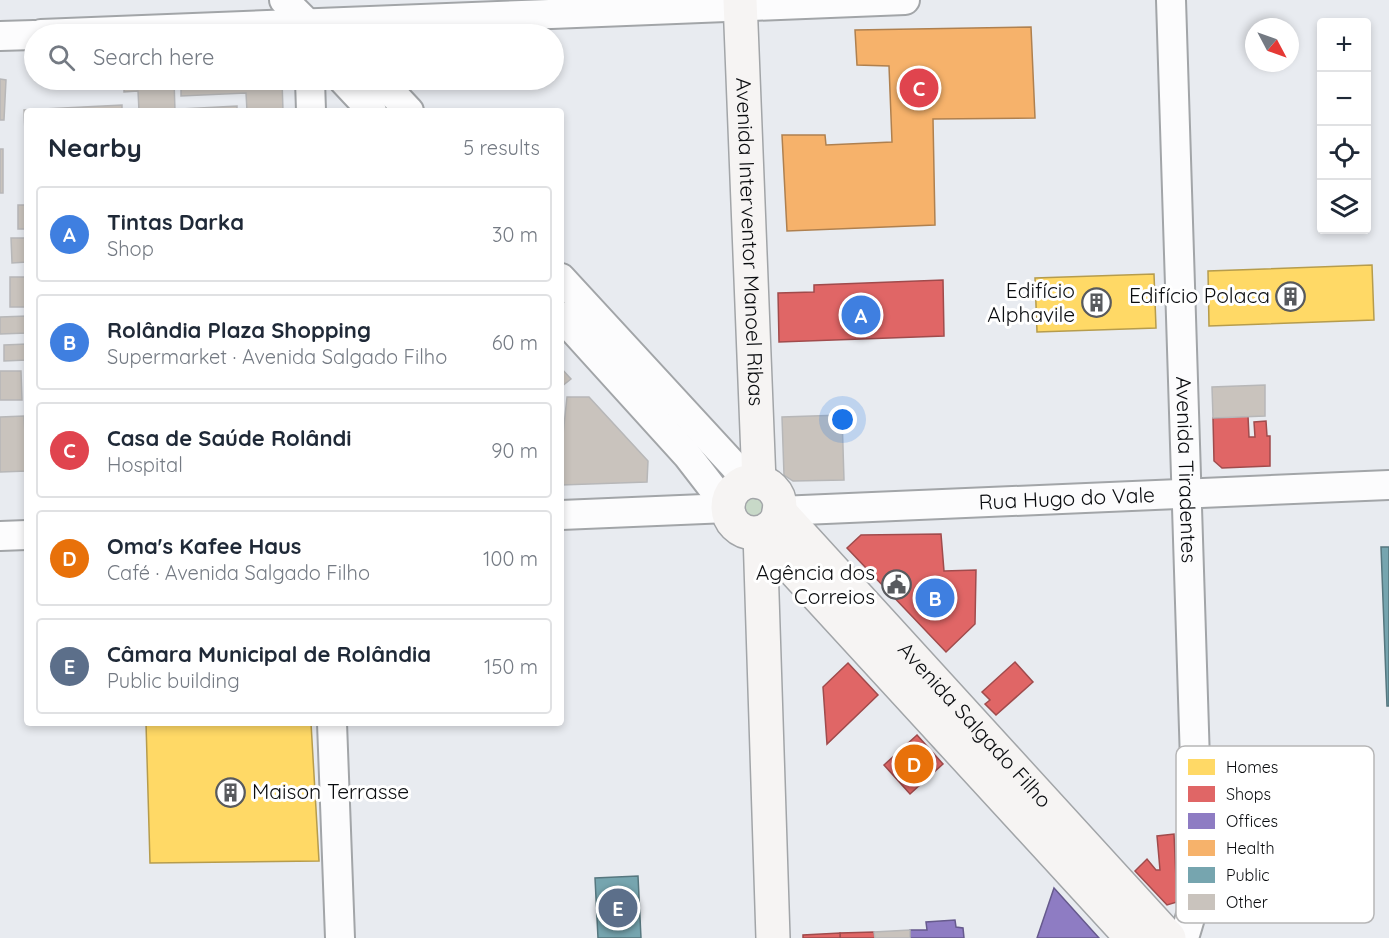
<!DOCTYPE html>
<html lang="en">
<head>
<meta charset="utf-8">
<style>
  :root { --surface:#fff; --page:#f6f6f7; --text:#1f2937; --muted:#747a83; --line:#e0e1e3; --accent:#0b8043 }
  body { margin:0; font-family:Quicksand,sans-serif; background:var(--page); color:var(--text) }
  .controls { position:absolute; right:18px; top:18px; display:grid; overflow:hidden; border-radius:6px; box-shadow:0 3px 9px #0003 }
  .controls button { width:54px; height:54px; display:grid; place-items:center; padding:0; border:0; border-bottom:2px solid var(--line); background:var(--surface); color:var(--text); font:30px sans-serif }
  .compass { position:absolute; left:1245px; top:18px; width:54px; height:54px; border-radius:50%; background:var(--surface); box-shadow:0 3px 9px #0003; rotate:131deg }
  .you { position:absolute; left:843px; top:420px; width:21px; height:21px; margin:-15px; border:4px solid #fff; border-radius:50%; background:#1a73e8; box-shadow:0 0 0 9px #1a73e833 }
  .badge { display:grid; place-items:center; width:39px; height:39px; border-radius:50%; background:var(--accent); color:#fff; font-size:20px; font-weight:700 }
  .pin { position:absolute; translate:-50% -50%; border:3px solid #fff; box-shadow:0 2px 6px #0006 }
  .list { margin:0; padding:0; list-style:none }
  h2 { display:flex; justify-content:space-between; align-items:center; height:78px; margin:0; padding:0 24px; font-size:26px }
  h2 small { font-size:20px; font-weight:400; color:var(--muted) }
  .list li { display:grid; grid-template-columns:39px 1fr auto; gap:18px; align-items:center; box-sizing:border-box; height:96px; margin:0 12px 12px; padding:0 12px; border:2px solid var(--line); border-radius:6px }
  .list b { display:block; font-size:22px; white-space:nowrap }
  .list p { margin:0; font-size:20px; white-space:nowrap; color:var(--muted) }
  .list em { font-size:20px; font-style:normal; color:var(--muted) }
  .icon { flex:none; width:33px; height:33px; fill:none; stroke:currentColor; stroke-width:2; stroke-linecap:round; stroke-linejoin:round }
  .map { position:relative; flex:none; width:1389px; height:938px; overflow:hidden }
  .search { position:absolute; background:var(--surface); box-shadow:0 3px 9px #0003; left:24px; top:24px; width:540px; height:66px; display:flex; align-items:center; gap:15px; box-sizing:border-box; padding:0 21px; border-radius:33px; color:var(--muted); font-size:22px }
  .panel { position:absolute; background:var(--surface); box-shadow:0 3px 9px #0003; left:24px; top:108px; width:540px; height:618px; border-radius:6px }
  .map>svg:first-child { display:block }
  .green { fill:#c8d9c8 }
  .homes { fill:#ffd966; stroke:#b69c4c; stroke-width:1.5 }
  .shops { fill:#e06666; stroke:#a04b4c; stroke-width:1.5 }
  .offices { fill:#8e7cc3; stroke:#665a8d; stroke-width:1.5 }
  .health { fill:#f6b26b; stroke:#af804f; stroke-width:1.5 }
  .public { fill:#76a5af; stroke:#56777f; stroke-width:1.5 }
  .building { fill:#c9c3bd; stroke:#b7b7b8; stroke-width:1.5 }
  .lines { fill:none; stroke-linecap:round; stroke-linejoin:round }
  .street-casing { stroke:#a2a5a8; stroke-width:32 }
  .secondary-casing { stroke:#a2a5a8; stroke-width:36 }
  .street { stroke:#fcfcfd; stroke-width:28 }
  .secondary { stroke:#f6f4f3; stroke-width:33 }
  .labels { text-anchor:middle; stroke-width:6; stroke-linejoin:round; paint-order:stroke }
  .street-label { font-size:21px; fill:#0a0c0f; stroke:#fff }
  .poi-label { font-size:21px; fill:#0a0c0f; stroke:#fff; text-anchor:end }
  .key { fill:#fff; stroke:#b6b6b7; stroke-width:1.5 }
  .key-label { font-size:16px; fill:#0a0c0f }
</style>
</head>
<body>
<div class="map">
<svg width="1389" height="938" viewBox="0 0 1389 938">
  <rect width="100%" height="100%" fill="#e8ebf0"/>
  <polygon class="green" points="741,490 750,490 772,512 755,524 735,506 734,497"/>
  <g class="homes">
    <polygon points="1372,265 1374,320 1209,326 1208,271"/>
    <polygon points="1154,274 1156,328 1037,332 1035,278"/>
    <polygon points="146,723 311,723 319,861 150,863"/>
  </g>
  <g class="shops">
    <polygon points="943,280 944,336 779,342 778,293 814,292 814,285"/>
    <polygon points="1248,416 1249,437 1255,437 1254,422 1266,421 1267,436 1270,436 1270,466 1222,468 1214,461 1213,418"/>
    <polygon points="941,534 944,571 976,570 975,624 946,652 847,548 861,535"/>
    <polygon points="1015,662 1033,682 996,715 985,704 990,700 982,692"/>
    <polygon points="848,663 878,695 827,744 823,687"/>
    <polygon points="917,735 943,764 910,794 884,765"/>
    <polygon points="1174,834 1177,902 1167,905 1135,871 1147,859 1156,870 1160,870 1157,836"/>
    <polygon points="874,932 875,938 840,938 840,933"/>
    <polygon points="840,933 840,938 803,938 803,935"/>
  </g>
  <g class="offices">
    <polygon points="1054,888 1099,938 1037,938"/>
    <polygon points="955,920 956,927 963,928 964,938 910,938 910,930 927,930 926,922"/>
  </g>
  <polygon class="health" points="1031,27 1035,118 933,119 935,225 787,231 782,135 825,135 826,145 892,142 889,66 857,65 855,30"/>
  <g class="public">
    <polygon points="1381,547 1389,547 1389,706 1387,706"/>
    <polygon points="638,876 641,938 598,938 595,878"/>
  </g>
  <g class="building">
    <polygon points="0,79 6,80 4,120 0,120"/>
    <polygon points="124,80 174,80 175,111 139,111 138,91 124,92"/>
    <polygon points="181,80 282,80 283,111 247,111 246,93 181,96"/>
    <polygon points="122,105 122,111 27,111 27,176 24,110"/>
    <polygon points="237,106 237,111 181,111 181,109"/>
    <rect x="0" y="149" width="3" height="44"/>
    <rect x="18" y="205" width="9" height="24"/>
    <polygon points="11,238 27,238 27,262 12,263"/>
    <rect x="10" y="277" width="17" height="30"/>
    <polygon points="27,316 27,333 0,334 0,317"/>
    <polygon points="27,344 27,360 4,361 4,345"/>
    <polygon points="561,368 571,379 561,387"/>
    <polygon points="0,371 21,371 22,400 0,400"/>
    <polygon points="1265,385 1265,416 1213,418 1212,387"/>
    <polygon points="567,397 589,397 648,461 647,482 561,485 561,454"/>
    <polygon points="842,415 844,480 793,481 784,475 782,417"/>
    <polygon points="24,416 27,471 0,472 0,417"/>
    <polygon points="910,930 910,938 875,938 874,932"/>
  </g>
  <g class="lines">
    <defs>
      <g id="street">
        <polyline points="284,0 308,24"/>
        <path id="s1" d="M 1171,0 L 1199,888 L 1184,938"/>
        <polyline points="41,34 905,0"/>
        <polyline points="0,36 34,35"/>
        <polyline points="310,80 311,111"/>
        <polyline points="343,80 372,111"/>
        <polyline points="380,80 409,111"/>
        <polyline points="561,278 749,482"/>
        <polyline points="561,316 687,455 728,508"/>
        <path id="s2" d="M 779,511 L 1389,485"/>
        <polyline points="561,515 728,508"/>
        <polyline points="0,536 27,535"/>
        <polyline points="332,723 340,938"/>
      </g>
      <g id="secondary">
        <path id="s3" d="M 740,0 L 759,482"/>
        <circle cx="754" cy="507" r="26"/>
        <path id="s4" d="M 779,511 L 1169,938"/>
        <polyline points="760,533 1132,938"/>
        <polyline points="760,533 773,938"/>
      </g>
    </defs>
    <use href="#street" class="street-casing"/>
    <use href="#secondary" class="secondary-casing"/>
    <use href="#street" class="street"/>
    <use href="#secondary" class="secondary"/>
  </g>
  <defs>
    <symbol id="building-ring" viewBox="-11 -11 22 22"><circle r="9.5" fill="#fff" stroke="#585a5e" stroke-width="1.5"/><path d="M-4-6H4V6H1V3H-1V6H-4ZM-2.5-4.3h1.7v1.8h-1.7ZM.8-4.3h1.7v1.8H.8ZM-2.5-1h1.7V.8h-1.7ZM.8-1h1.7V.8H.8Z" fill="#585a5e"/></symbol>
    <symbol id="civic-ring" viewBox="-11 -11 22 22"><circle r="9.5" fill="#fff" stroke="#585a5e" stroke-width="1.5"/><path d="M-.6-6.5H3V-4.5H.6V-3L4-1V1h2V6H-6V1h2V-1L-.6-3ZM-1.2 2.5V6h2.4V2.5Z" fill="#585a5e"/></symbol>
  </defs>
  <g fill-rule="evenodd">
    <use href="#building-ring" x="1274" y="280" width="33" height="33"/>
    <use href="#building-ring" x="1080" y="286" width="33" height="33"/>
    <use href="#civic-ring" x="880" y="568" width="33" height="33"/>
    <use href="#building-ring" x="214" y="776" width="33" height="33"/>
  </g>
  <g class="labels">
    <g class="street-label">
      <text dy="7" stroke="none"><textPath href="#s3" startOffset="242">Avenida Interventor Manoel Ribas</textPath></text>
      <text dy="7" stroke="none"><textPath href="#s1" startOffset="470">Avenida Tiradentes</textPath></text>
      <text dy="7" stroke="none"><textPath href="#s2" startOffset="288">Rua Hugo do Vale</textPath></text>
      <text dy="7" stroke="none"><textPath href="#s4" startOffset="290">Avenida Salgado Filho</textPath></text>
    </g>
    <g class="poi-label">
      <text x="1075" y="298">Edifício<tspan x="1075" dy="24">Alphavile</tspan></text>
      <text x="1270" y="303">Edifício Polaca</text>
      <text x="875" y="580">Agência dos<tspan x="875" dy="24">Correios</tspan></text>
      <text x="252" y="799" text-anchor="start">Maison Terrasse</text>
    </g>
  </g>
  <rect x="1176" y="746" width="198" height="177" rx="9" class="key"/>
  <rect x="1188" y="759" width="27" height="16" fill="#ffd966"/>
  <rect x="1188" y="786" width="27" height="16" fill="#e06666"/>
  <rect x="1188" y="813" width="27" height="16" fill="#8e7cc3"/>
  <rect x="1188" y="840" width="27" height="16" fill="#f6b26b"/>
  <rect x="1188" y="867" width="27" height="16" fill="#76a5af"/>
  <rect x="1188" y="894" width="27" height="16" fill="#c9c3bd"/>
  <g class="key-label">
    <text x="1226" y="773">Homes</text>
    <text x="1226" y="800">Shops</text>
    <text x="1226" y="827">Offices</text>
    <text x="1226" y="854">Health</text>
    <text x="1226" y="881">Public</text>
    <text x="1226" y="908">Other</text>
  </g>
</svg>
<div class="controls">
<button>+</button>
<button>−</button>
<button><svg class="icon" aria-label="locate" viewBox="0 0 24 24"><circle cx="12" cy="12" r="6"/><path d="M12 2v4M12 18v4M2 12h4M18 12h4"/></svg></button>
<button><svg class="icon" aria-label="layers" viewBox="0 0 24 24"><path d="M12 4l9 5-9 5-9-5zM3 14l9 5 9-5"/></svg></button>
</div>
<svg class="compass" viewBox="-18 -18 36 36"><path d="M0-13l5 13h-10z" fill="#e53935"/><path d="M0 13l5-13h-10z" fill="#747a83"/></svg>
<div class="you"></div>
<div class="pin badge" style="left:861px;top:315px;background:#3f7fe0">A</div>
<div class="pin badge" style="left:935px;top:598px;background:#3f7fe0">B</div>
<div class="pin badge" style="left:919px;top:88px;background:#e0444e">C</div>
<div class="pin badge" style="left:914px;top:764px;background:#e8710a">D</div>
<div class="pin badge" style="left:618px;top:908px;background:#5c6f8a">E</div>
<div class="search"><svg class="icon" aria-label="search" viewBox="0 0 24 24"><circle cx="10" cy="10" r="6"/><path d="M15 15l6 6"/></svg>Search here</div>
<section class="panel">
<h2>Nearby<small>5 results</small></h2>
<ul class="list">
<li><span class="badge" style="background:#3f7fe0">A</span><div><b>Tintas Darka</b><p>Shop</p></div><em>30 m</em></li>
<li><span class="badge" style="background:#3f7fe0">B</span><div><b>Rolândia Plaza Shopping</b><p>Supermarket · Avenida Salgado Filho</p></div><em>60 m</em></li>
<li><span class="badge" style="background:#e0444e">C</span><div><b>Casa de Saúde Rolândi</b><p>Hospital</p></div><em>90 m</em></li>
<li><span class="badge" style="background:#e8710a">D</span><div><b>Oma's Kafee Haus</b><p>Café · Avenida Salgado Filho</p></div><em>100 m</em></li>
<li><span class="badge" style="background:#5c6f8a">E</span><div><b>Câmara Municipal de Rolândia</b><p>Public building</p></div><em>150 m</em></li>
</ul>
</section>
</div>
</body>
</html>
